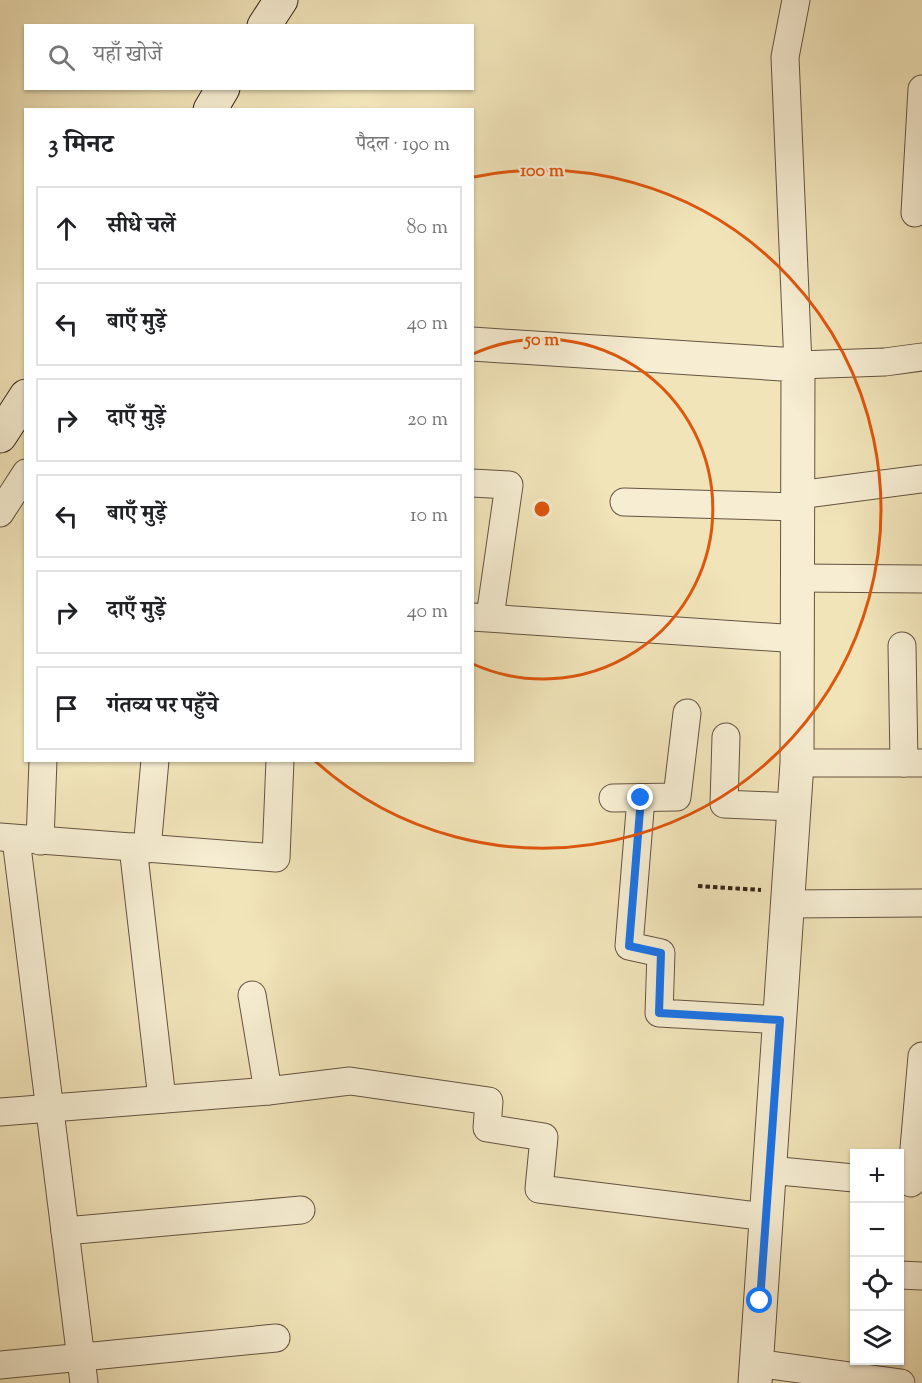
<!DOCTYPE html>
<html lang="hi">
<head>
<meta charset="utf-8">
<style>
  :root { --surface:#fff; --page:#f2f2f2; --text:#202124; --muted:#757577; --line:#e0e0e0 }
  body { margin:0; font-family:"Sorts Mill Goudy","Noto Serif Devanagari",serif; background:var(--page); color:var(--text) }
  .controls { position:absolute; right:18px; bottom:18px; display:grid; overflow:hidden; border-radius:0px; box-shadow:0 2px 4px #0004 }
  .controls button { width:54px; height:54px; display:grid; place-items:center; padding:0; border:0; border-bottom:2px solid var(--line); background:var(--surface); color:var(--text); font:30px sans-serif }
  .stop { position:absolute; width:18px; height:18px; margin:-14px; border:4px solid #1a73e8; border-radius:50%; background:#fff }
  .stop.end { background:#1a73e8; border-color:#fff; box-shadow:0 2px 6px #0008 }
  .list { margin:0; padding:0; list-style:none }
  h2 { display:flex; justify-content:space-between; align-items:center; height:78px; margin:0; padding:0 24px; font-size:26px }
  h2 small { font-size:20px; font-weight:400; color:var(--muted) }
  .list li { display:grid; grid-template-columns:39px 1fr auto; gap:18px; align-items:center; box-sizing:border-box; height:84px; margin:0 12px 12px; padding:0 12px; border:2px solid var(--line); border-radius:0px }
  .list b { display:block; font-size:22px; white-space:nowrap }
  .list em { font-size:20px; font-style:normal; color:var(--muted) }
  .icon { flex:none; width:33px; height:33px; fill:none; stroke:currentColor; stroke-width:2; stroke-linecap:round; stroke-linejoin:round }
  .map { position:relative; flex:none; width:922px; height:1383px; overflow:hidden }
  .search { position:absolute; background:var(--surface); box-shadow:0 2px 4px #0004; left:24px; top:24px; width:450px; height:66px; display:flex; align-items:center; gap:15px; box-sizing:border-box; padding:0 21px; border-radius:0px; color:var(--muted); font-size:22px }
  .panel { position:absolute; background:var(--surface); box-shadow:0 2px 4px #0004; left:24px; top:108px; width:450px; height:654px; border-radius:0px }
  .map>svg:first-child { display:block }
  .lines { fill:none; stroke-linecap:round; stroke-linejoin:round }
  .minor-casing { stroke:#645341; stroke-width:29 }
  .tertiary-casing { stroke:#645341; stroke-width:35 }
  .secondary-casing { stroke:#352319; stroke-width:35 }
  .path { stroke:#352319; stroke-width:4; stroke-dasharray:4.5 3; stroke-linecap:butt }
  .minor { stroke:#f6edd2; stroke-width:27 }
  .tertiary { stroke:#f6edd2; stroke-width:33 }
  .secondary { stroke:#f6edd2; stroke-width:33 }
  .route { stroke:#1a73e8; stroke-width:8 }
  .ring { fill:none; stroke:#df560d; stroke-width:3 }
  .centre { fill:#df560d; stroke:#f6edd2; stroke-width:3 }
  .ring-label { font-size:18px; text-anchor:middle; font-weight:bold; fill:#df560d; stroke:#f6edd2; stroke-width:5; stroke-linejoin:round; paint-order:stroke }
</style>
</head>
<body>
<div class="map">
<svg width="922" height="1383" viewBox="0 0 922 1383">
  <rect width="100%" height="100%" fill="#f1e4b9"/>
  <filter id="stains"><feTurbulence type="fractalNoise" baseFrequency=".00333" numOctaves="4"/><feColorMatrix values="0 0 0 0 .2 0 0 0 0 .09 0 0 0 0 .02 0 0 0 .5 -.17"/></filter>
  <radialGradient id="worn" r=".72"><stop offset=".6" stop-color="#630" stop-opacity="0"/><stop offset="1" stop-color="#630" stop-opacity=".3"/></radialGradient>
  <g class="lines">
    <defs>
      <g id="minor">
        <polyline points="796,0 785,57 798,365 885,362 922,357"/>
        <polyline points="915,213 922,89"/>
        <polyline points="472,483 509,485 490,617"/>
        <polyline points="798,495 922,479"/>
        <polyline points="624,502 798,507"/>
        <polyline points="0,513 26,473"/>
        <polyline points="798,578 922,579"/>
        <polyline points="472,617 798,639"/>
        <polyline points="902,646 904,763"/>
        <polyline points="726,737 724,804 794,807"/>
        <polyline points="797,763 922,763"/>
        <polyline points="613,798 677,797 687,713"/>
        <polyline points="641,798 629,946 661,953 659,1013 780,1020"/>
        <polyline points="0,837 276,858 280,760"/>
        <polyline points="16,839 84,1383"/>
        <polyline points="40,841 43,760"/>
        <polyline points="133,847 162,1099"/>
        <polyline points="147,849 155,760"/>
        <polyline points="788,904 922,903"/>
        <polyline points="252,995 268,1091"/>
        <polyline points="0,1112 268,1091 350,1081 489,1101 487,1128 544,1137 539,1189 766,1217"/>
        <polyline points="769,1170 854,1178"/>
        <polyline points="911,1183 922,1056"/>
        <polyline points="65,1231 301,1210"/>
        <polyline points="900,1275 922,1276"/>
        <polyline points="756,1363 901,1383"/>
        <polyline points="0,1365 276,1338"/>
      </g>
      <polyline id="tertiary" points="472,344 798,365 797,763 755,1383"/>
      <g id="secondary">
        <polyline points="264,26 281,0"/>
        <polyline points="210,110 223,88"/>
        <polyline points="0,436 26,396"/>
      </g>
    </defs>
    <use href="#minor" class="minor-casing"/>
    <use href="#tertiary" class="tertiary-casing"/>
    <use href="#secondary" class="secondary-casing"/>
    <polyline class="path" points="698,886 761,890"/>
    <use href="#minor" class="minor"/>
    <use href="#tertiary" class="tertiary"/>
    <use href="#secondary" class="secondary"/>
  </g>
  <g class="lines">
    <polyline class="route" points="641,798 629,946 661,953 659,1013 780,1020 760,1301"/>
  </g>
  <g class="ring">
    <path d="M473 354A170 170 0 1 1 473 664"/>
    <path d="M474 177A339 339 0 1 1 315 761"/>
  </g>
  <circle cx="542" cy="509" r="9" class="centre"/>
  <g class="ring-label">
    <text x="542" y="176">100 m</text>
    <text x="542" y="345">50 m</text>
  </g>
  <rect width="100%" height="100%" filter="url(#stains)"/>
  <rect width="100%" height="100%" fill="url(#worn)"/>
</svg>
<div class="controls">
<button>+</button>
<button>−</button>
<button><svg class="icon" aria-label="locate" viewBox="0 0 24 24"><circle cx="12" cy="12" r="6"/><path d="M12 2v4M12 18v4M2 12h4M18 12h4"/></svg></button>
<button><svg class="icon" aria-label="layers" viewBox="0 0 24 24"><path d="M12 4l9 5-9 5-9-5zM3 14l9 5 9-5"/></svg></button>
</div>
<div class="stop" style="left:760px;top:1301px"></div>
<div class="stop end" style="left:641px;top:798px"></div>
<div class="search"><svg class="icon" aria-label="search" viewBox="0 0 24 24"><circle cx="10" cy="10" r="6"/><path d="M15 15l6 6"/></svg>यहाँ खोजें</div>
<section class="panel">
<h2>3 मिनट<small>पैदल · 190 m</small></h2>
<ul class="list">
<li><svg class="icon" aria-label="ahead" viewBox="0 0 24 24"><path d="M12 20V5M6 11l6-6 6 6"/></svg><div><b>सीधे चलें</b></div><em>80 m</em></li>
<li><svg class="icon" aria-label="left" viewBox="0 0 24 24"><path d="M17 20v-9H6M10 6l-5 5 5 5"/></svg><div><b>बाएँ मुड़ें</b></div><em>40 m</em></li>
<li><svg class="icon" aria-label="right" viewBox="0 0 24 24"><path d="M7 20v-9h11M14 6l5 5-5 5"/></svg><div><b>दाएँ मुड़ें</b></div><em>20 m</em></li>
<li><svg class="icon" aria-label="left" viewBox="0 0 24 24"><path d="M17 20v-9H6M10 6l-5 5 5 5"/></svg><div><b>बाएँ मुड़ें</b></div><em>10 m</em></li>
<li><svg class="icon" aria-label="right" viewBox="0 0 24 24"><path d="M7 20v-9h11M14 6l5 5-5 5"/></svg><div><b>दाएँ मुड़ें</b></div><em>40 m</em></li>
<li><svg class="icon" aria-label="arrive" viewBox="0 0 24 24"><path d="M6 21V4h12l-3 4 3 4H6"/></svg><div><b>गंतव्य पर पहुँचे</b></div></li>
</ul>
</section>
</div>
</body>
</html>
